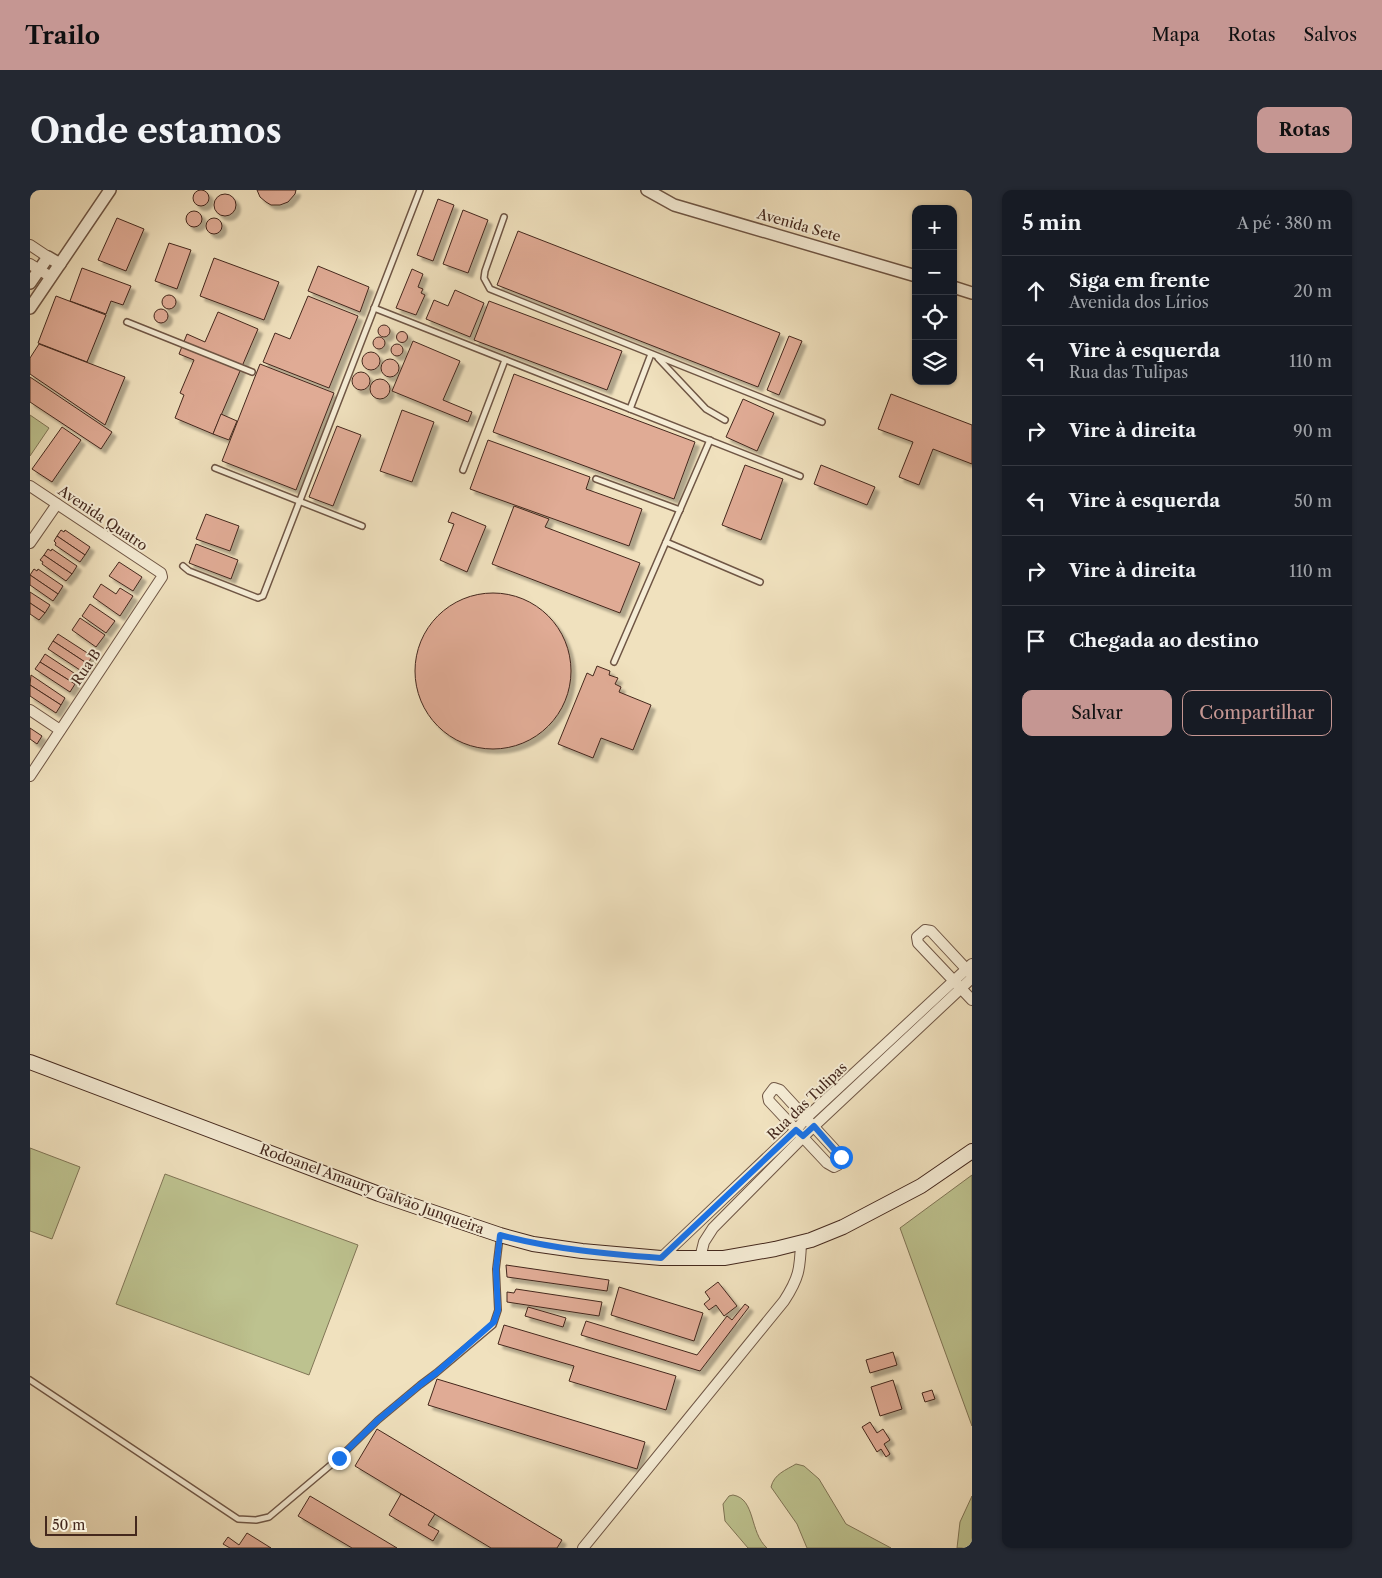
<!DOCTYPE html>
<html lang="pt">
<head>
<meta charset="utf-8">
<style>
  :root { --surface:#171b24; --page:#242831; --text:#f1f3f6; --muted:#9ea1a6; --line:#363941; --accent:#c59692 }
  body { margin:0; font-family:"Libre Caslon Text",serif; background:var(--page); color:var(--text) }
  .controls { position:absolute; right:15px; top:15px; display:grid; overflow:hidden; border-radius:10px; box-shadow:0 1px 4px #0004 }
  .controls button { width:45px; height:45px; display:grid; place-items:center; padding:0; border:0; border-bottom:1px solid var(--line); background:var(--surface); color:var(--text); font:25px sans-serif }
  .scale { position:absolute; left:15px; bottom:12px; width:92px; box-sizing:border-box; padding-left:5px; border:2px solid #44281d; border-top:0; font-size:14px; line-height:18px; white-space:nowrap; color:#44281d; -webkit-text-stroke:4px #f5ecd5; paint-order:stroke }
  .stop { position:absolute; width:15px; height:15px; margin:-11px; border:4px solid #1a73e8; border-radius:50%; background:#fff }
  .stop.end { background:#1a73e8; border-color:#fff; box-shadow:0 1px 5px #0008 }
  .list { margin:0; padding:0; list-style:none }
  h2 { display:flex; justify-content:space-between; align-items:center; height:65px; margin:0; padding:0 20px; font-size:21px }
  h2 small { font-size:16px; font-weight:400; color:var(--muted) }
  .list li { display:grid; grid-template-columns:32px 1fr auto; gap:15px; align-items:center; box-sizing:border-box; height:70px; padding:0 20px; border-top:1px solid var(--line) }
  .list b { display:block; font-size:19px; white-space:nowrap }
  .list p { margin:0; font-size:16px; white-space:nowrap; color:var(--muted) }
  .list em { font-size:16px; font-style:normal; color:var(--muted) }
  .actions { display:flex; gap:10px; padding:15px 20px }
  .actions a { flex:1; padding:11px 0; border:1px solid var(--accent); border-radius:10px; text-align:center; font-size:18px; color:var(--accent) }
  .actions .main { background:var(--accent); color:#111 }
  .icon { flex:none; width:28px; height:28px; fill:none; stroke:currentColor; stroke-width:2; stroke-linecap:round; stroke-linejoin:round }
  .map { position:relative; flex:none; width:942px; height:1358px; overflow:hidden; border-radius:10px }
  header { display:flex; align-items:center; gap:30px; box-sizing:border-box; height:70px; padding:0 25px; background:var(--accent); color:#111 }
  header strong { font-size:24px }
  nav { display:flex; gap:28px; margin-inline-start:auto; font-size:18px }
  .intro { display:flex; align-items:center; justify-content:space-between; box-sizing:border-box; height:120px; padding:0 30px }
  h1 { margin:0; font-size:35px }
  .button { padding:12px 22px; border-radius:10px; background:var(--accent); color:#111; font-size:18px; font-weight:700 }
  main { display:flex; gap:30px; padding:0 30px }
  aside { flex:1; background:var(--surface); border-radius:10px; box-shadow:0 1px 4px #0004 }
  .map>svg:first-child { display:block }
  .green { fill:#bdc28f; stroke:#807556 }
  .building { fill:#e0ab95; stroke:#44281d; filter:url(#shadow) }
  .lines { fill:none; stroke-linecap:round; stroke-linejoin:round }
  .service-casing { stroke:#6f5645; stroke-width:8 }
  .minor-casing { stroke:#6f5645; stroke-width:12 }
  .tertiary-casing { stroke:#6f5645; stroke-width:14 }
  .secondary-casing { stroke:#44281d; stroke-width:16 }
  .service { stroke:#f5ecd5; stroke-width:5 }
  .minor { stroke:#f5ecd5; stroke-width:10 }
  .tertiary { stroke:#f5ecd5; stroke-width:11 }
  .secondary { stroke:#f5ecd5; stroke-width:14 }
  .route { stroke:#1a73e8; stroke-width:6 }
  .labels { text-anchor:middle; stroke-width:4; stroke-linejoin:round; paint-order:stroke }
  .street-label { font-size:14px; fill:#44281d; stroke:#f5ecd5 }
</style>
</head>
<body>
<header>
<strong>Trailo</strong>
<nav><a>Mapa</a><a>Rotas</a><a>Salvos</a></nav>
</header>
<div class="intro"><h1>Onde estamos</h1><a class="button">Rotas</a></div>
<main>
<div class="map">
<svg width="942" height="1358" viewBox="0 0 942 1358">
  <defs>
    <filter id="shadow"><feDropShadow dx="4.5" dy="4.5" stdDeviation="1" flood-color="#0004"/></filter>
  </defs>
  <rect width="100%" height="100%" fill="#f0e1be"/>
  <filter id="stains"><feTurbulence type="fractalNoise" baseFrequency=".004" numOctaves="4"/><feColorMatrix values="0 0 0 0 .2 0 0 0 0 .09 0 0 0 0 .02 0 0 0 .5 -.17"/></filter>
  <radialGradient id="worn" r=".72"><stop offset=".6" stop-color="#630" stop-opacity="0"/><stop offset="1" stop-color="#630" stop-opacity=".3"/></radialGradient>
  <g class="green">
    <polygon points="0,225 19,238 0,266"/>
    <polygon points="0,958 50,977 22,1049 0,1041"/>
    <polygon points="135,984 328,1055 279,1185 86,1114"/>
    <polygon points="942,985 942,1236 870,1038"/>
    <path d="M 766,1274 L 774,1276 L 789,1289 L 816,1334 L 861,1358 L 777,1358 L 767,1334 L 741,1297 C 744,1284 756,1280 766,1274 Z"/>
    <path d="M 703,1305 C 726,1309 719,1342 737,1358 L 718,1358 L 695,1331 L 693,1314 L 699,1306 Z"/>
    <polygon points="942,1306 942,1358 927,1358 930,1332"/>
  </g>
  <g class="building">
    <circle cx="171" cy="8" r="8"/>
    <polygon points="227,0 266,0 265,4 258,12 250,15 241,15 236,12 230,7"/>
    <circle cx="195" cy="15" r="11"/>
    <polygon points="408,9 424,15 403,71 387,65"/>
    <polygon points="433,20 458,30 438,83 413,74"/>
    <circle cx="164" cy="29" r="8"/>
    <polygon points="87,28 114,39 96,81 68,70"/>
    <circle cx="184" cy="36" r="8"/>
    <polygon points="488,41 750,143 728,197 467,95"/>
    <polygon points="139,53 161,60 147,99 125,91"/>
    <polygon points="184,68 249,92 234,130 170,106"/>
    <polygon points="288,76 339,97 330,122 278,101"/>
    <polygon points="52,78 101,96 93,115 81,111 76,124 40,111"/>
    <polygon points="382,79 393,84 388,97 393,99 391,103 395,105 386,125 366,118"/>
    <polygon points="425,100 454,113 440,147 396,129 404,110 418,116"/>
    <circle cx="139" cy="112" r="7"/>
    <polygon points="26,106 76,125 57,172 8,153"/>
    <polygon points="278,106 328,126 299,198 233,172 245,143 260,149"/>
    <polygon points="459,111 592,161 577,200 444,150"/>
    <circle cx="131" cy="126" r="7"/>
    <polygon points="188,122 228,139 183,244 145,228 154,205 150,203 164,170 149,164 157,144 175,152"/>
    <circle cx="354" cy="141" r="6"/>
    <circle cx="372" cy="147" r="5.5"/>
    <polygon points="759,146 772,151 749,205 737,200"/>
    <circle cx="349" cy="153" r="6"/>
    <polygon points="383,151 430,171 413,210 442,222 438,232 362,201"/>
    <polygon points="9,154 95,187 75,235 0,184 0,168"/>
    <circle cx="367" cy="160" r="6"/>
    <circle cx="341" cy="171" r="9"/>
    <circle cx="360" cy="178" r="9"/>
    <polygon points="230,174 304,203 266,300 192,271"/>
    <circle cx="331" cy="191" r="9"/>
    <polygon points="484,184 665,252 644,309 463,242"/>
    <polygon points="0,187 82,242 71,259 0,212"/>
    <circle cx="350" cy="199" r="10"/>
    <polygon points="861,204 942,235 942,274 903,259 889,295 869,287 883,252 848,239"/>
    <polygon points="713,209 744,223 727,261 696,247"/>
    <polygon points="372,220 404,232 382,292 350,281"/>
    <polygon points="191,224 207,231 199,250 183,244"/>
    <polygon points="307,236 331,245 303,316 279,307"/>
    <polygon points="32,237 51,250 22,292 2,279"/>
    <polygon points="458,250 560,287 556,299 612,319 599,356 440,299"/>
    <polygon points="715,275 753,289 731,350 692,335"/>
    <polygon points="791,275 845,297 837,315 784,294"/>
    <polygon points="484,316 519,329 515,337 610,373 590,423 462,374"/>
    <polygon points="422,322 456,336 437,382 410,370 424,334 418,332"/>
    <polygon points="176,324 209,336 200,361 166,349"/>
    <polygon points="31,340 34,342 35,340 60,357 55,365 27,346"/>
    <polygon points="27,346 55,365 50,372 25,355 26,353 24,351"/>
    <polygon points="166,354 208,370 201,389 159,373"/>
    <polygon points="18,359 21,361 22,359 47,376 42,384 14,365"/>
    <polygon points="14,365 42,384 36,391 12,374 13,372 10,370"/>
    <polygon points="89,372 112,387 103,401 79,386"/>
    <polygon points="4,379 7,381 8,379 33,396 28,404 0,385"/>
    <polygon points="0,385 28,404 23,411 0,395"/>
    <polygon points="71,394 86,404 90,398 103,406 90,426 63,407"/>
    <polygon points="0,402 20,415 15,423 0,413"/>
    <circle cx="463" cy="481" r="78"/>
    <polygon points="0,413 15,423 9,430 0,424"/>
    <polygon points="60,414 85,431 76,443 52,426"/>
    <polygon points="50,428 75,445 66,457 42,440"/>
    <polygon points="28,444 62,466 58,474 23,451"/>
    <polygon points="23,451 58,474 53,482 18,459"/>
    <polygon points="15,464 50,487 45,494 10,472"/>
    <polygon points="10,472 45,494 40,502 5,479"/>
    <polygon points="567,476 580,481 579,485 588,488 585,494 591,497 589,502 621,515 603,560 571,548 563,568 528,554 557,483 563,486"/>
    <polygon points="1,485 35,508 31,515 0,495"/>
    <polygon points="0,495 31,515 26,523 0,506"/>
    <polygon points="0,538 12,546 7,554 0,549"/>
    <polygon points="476,1075 579,1090 577,1101 477,1087"/>
    <polygon points="688,1092 707,1116 694,1126 686,1115 679,1120 674,1114 680,1109 675,1102"/>
    <polygon points="589,1097 673,1123 664,1151 581,1125"/>
    <polygon points="486,1099 572,1112 569,1126 477,1112 477,1102 484,1103"/>
    <polygon points="715,1114 719,1117 670,1181 551,1145 556,1131 667,1165 697,1126 702,1130"/>
    <polygon points="498,1117 536,1128 533,1137 495,1126"/>
    <polygon points="474,1135 646,1186 636,1220 539,1191 544,1176 468,1154"/>
    <polygon points="863,1162 867,1175 840,1183 836,1170"/>
    <polygon points="407,1189 615,1252 607,1279 398,1215"/>
    <polygon points="863,1190 872,1219 850,1226 841,1197"/>
    <polygon points="902,1200 905,1209 895,1212 892,1203"/>
    <polygon points="840,1232 847,1243 853,1239 860,1250 854,1254 860,1264 856,1267 851,1259 847,1262 832,1237"/>
    <polygon points="347,1239 532,1350 527,1358 461,1358 325,1276"/>
    <polygon points="371,1304 405,1324 398,1335 409,1341 403,1351 359,1325"/>
    <polygon points="280,1306 367,1358 322,1358 268,1326"/>
    <polygon points="217,1343 241,1358 200,1358 193,1354 198,1347 209,1355"/>
  </g>
  <g class="lines">
    <defs>
      <g id="service">
        <polyline points="474,27 455,81 454,88 460,99 792,232"/>
        <polyline points="344,118 770,286"/>
        <polyline points="97,132 222,182"/>
        <polyline points="628,168 676,219 695,230"/>
        <polyline points="600,219 621,164"/>
        <polyline points="185,278 332,336"/>
        <polyline points="433,280 475,170"/>
        <polyline points="566,289 650,320"/>
        <polyline points="636,352 730,392"/>
        <polyline points="153,376 159,381 228,408 233,406 390,0"/>
        <polyline points="584,472 680,250"/>
        <polyline points="0,1190 208,1329 226,1330 239,1327 309,1268 348,1230 390,1195 406,1183 463,1135 468,1120 466,1079 470,1046"/>
      </g>
      <g id="minor">
        <polyline points="0,55 18,67"/>
        <polyline points="0,74 21,87"/>
        <polyline points="0,296 131,383 132,387 0,586"/>
        <polyline points="0,353 27,314"/>
        <polyline points="0,520 30,540"/>
        <polyline points="940,783 901,741 895,740 887,747 888,753 942,810"/>
        <polygon points="744,898 750,900 807,962 811,969 808,975 804,977 797,973 739,911 738,906"/>
        <polyline points="631,1068 766,940 776,928 942,774"/>
        <polyline points="670,1068 674,1052 683,1038 784,936 942,788"/>
        <path d="M 553,1358 L 754,1111 C 769,1088 770,1079 771,1053"/>
      </g>
      <g id="tertiary">
        <polyline points="617,0 644,15 886,86"/>
        <polyline points="0,93 18,67 30,74"/>
        <polyline points="923,97 942,103"/>
        <polyline points="0,118 80,0"/>
      </g>
      <polyline id="secondary" points="0,872 349,1004 470,1045 503,1054 552,1061 631,1068 694,1068 745,1059 781,1050 813,1037 891,996 942,961"/>
    </defs>
    <use href="#service" class="service-casing"/>
    <use href="#minor" class="minor-casing"/>
    <use href="#tertiary" class="tertiary-casing"/>
    <use href="#secondary" class="secondary-casing"/>
    <use href="#service" class="service"/>
    <use href="#minor" class="minor"/>
    <use href="#tertiary" class="tertiary"/>
    <use href="#secondary" class="secondary"/>
  </g>
  <g class="lines">
    <path class="route" d="M 309,1268 L 348,1230 L 390,1195 L 406,1183 L 464,1132 L 468,1120 L 466,1079 L 470,1045 C 523,1059 577,1064 631,1068 L 766,940 L 773,946 L 784,936 L 811,967"/>
  </g>
  <g class="labels">
    <g class="street-label">
      <text transform="translate(769 35) rotate(16)" y="5">Avenida Sete</text>
      <text transform="translate(73 328) rotate(34)" y="5">Avenida Quatro</text>
      <text transform="translate(56 477) rotate(-56)" y="5">Rua B</text>
      <text transform="translate(777 911) rotate(-44)" y="5">Rua das Tulipas</text>
      <text transform="translate(342 999) rotate(20)" y="5">Rodoanel Amaury Galvão Junqueira</text>
    </g>
  </g>
  <rect width="100%" height="100%" filter="url(#stains)"/>
  <rect width="100%" height="100%" fill="url(#worn)"/>
</svg>
<div class="controls">
<button>+</button>
<button>−</button>
<button><svg class="icon" aria-label="locate" viewBox="0 0 24 24"><circle cx="12" cy="12" r="6"/><path d="M12 2v4M12 18v4M2 12h4M18 12h4"/></svg></button>
<button><svg class="icon" aria-label="layers" viewBox="0 0 24 24"><path d="M12 4l9 5-9 5-9-5zM3 14l9 5 9-5"/></svg></button>
</div>
<div class="scale">50 m</div>
<div class="stop" style="left:811px;top:967px"></div>
<div class="stop end" style="left:309px;top:1268px"></div>
</div>
<aside>
<h2>5 min<small>A pé · 380 m</small></h2>
<ul class="list">
<li><svg class="icon" aria-label="ahead" viewBox="0 0 24 24"><path d="M12 20V5M6 11l6-6 6 6"/></svg><div><b>Siga em frente</b><p>Avenida dos Lírios</p></div><em>20 m</em></li>
<li><svg class="icon" aria-label="left" viewBox="0 0 24 24"><path d="M17 20v-9H6M10 6l-5 5 5 5"/></svg><div><b>Vire à esquerda</b><p>Rua das Tulipas</p></div><em>110 m</em></li>
<li><svg class="icon" aria-label="right" viewBox="0 0 24 24"><path d="M7 20v-9h11M14 6l5 5-5 5"/></svg><div><b>Vire à direita</b></div><em>90 m</em></li>
<li><svg class="icon" aria-label="left" viewBox="0 0 24 24"><path d="M17 20v-9H6M10 6l-5 5 5 5"/></svg><div><b>Vire à esquerda</b></div><em>50 m</em></li>
<li><svg class="icon" aria-label="right" viewBox="0 0 24 24"><path d="M7 20v-9h11M14 6l5 5-5 5"/></svg><div><b>Vire à direita</b></div><em>110 m</em></li>
<li><svg class="icon" aria-label="arrive" viewBox="0 0 24 24"><path d="M6 21V4h12l-3 4 3 4H6"/></svg><div><b>Chegada ao destino</b></div></li>
</ul>
<div class="actions"><a class="main">Salvar</a><a>Compartilhar</a></div>
</aside>
</main>
</body>
</html>
